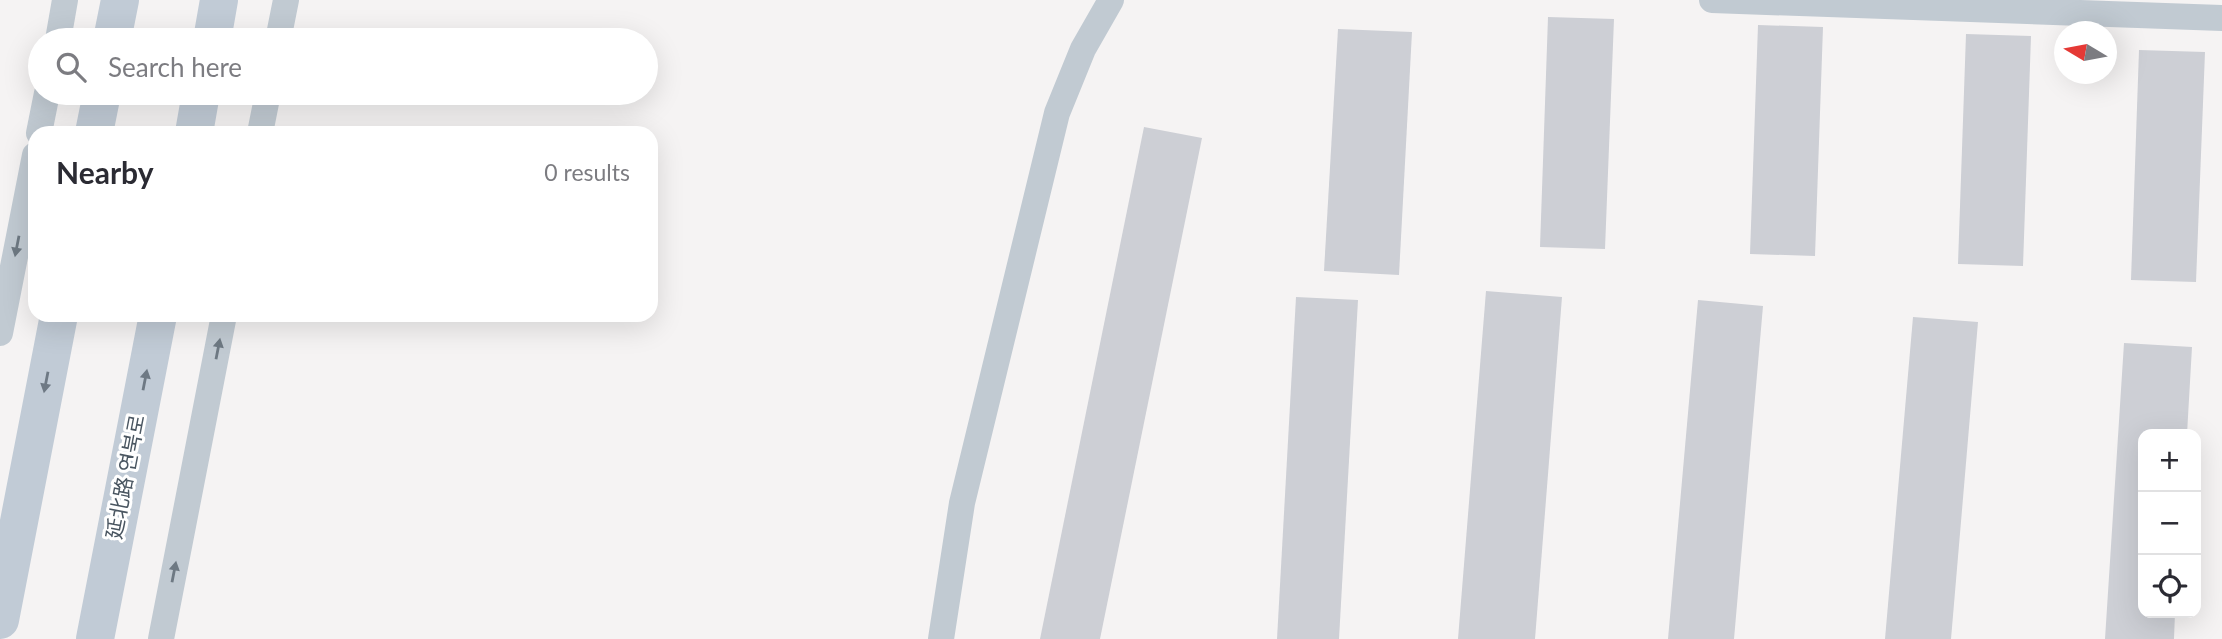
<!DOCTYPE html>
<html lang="en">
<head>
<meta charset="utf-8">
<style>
  :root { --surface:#fff; --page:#f7f7f7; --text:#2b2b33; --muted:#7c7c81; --line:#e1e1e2 }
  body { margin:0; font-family:Lato,"Noto Sans SC","Noto Sans KR",sans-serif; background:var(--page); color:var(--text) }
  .controls { position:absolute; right:21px; bottom:21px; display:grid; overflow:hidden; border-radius:14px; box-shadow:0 7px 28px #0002 }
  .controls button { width:63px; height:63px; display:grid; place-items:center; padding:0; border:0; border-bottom:2px solid var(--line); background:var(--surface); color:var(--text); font:35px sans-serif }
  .compass { position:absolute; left:2054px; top:21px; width:63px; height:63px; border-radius:50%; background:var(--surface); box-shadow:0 7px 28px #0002; rotate:280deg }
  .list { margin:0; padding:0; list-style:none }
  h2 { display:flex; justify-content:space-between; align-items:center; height:91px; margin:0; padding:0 28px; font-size:30px }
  h2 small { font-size:23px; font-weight:400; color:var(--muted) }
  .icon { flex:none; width:38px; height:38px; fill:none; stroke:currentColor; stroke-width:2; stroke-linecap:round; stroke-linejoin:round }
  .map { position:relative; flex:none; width:2222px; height:639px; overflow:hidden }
  .search { position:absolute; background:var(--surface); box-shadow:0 7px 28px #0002; left:28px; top:28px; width:630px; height:77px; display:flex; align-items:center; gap:18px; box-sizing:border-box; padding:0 24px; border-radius:38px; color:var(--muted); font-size:26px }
  .panel { position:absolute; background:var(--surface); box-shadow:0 7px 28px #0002; left:28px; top:126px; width:630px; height:196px; border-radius:21px }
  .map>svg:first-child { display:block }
  .building { fill:#cdcfd5 }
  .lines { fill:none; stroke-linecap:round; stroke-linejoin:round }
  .minor { stroke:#c1cad2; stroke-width:26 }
  .secondary { stroke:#c1cbd6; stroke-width:38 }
  .oneway { fill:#6e7983 }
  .oneway2 { fill:#6e7984 }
  .labels { text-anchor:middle; stroke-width:6; stroke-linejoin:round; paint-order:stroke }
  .street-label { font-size:21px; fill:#4a5661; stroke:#fff }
</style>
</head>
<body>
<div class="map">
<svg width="2222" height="639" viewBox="0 0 2222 639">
  <rect width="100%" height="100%" fill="#f5f3f3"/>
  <g class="building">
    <polygon points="1548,17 1614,19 1605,249 1540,247"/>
    <polygon points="1758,25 1823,27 1815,256 1750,254"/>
    <polygon points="1338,29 1412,32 1399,275 1324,271"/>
    <polygon points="1966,34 2031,36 2023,266 1958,264"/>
    <polygon points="2139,50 2205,52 2196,282 2131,280"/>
    <polygon points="1144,127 1202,138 1100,639 1040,639"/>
    <polygon points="1486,291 1562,297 1535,639 1458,639"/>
    <polygon points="1296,297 1358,300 1339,639 1277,639"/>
    <polygon points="1698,300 1763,306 1734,639 1668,639"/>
    <polygon points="1913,317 1978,322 1951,639 1885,639"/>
    <polygon points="2124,343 2192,347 2187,434 2143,434 2143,613 2175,613 2174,639 2105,639"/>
  </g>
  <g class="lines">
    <g class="minor">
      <polyline points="1712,0 2222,18"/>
      <polyline points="58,40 65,0"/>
      <polyline points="278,40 286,0"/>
      <polyline points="39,133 47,93"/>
      <polyline points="260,133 268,93"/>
      <polyline points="0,333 35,155"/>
      <polyline points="161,639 224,315"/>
      <polyline points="941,639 962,503 1057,113 1083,49 1111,0"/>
    </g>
    <g class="secondary">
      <polyline points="112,40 120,0"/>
      <polyline points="212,40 219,0"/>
      <polyline points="94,133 102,93"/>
      <polyline points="194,133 201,93"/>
      <polyline points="0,620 59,315"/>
      <polyline points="95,639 158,315"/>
    </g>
  </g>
  <defs><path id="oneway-solid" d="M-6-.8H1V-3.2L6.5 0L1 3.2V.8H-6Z" transform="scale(1.75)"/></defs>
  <g class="oneway">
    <use href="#oneway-solid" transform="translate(17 246) rotate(101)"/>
    <use href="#oneway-solid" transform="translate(218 349) rotate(-79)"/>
    <use href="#oneway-solid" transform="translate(174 572) rotate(-79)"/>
  </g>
  <g class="oneway2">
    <use href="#oneway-solid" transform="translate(145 380) rotate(-79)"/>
    <use href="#oneway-solid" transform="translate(46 382) rotate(101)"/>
  </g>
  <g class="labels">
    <g class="street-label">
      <text transform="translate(126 477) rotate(-79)" y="7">延北路 연북로</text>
    </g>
  </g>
</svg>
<div class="controls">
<button>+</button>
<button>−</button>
<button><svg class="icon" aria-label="locate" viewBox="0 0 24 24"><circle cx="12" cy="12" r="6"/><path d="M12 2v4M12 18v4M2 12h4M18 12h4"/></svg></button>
</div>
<svg class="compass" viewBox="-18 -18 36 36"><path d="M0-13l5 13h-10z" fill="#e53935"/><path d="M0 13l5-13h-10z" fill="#7c7c81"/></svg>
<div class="search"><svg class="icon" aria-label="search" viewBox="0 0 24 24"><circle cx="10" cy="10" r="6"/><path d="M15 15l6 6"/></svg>Search here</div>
<section class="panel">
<h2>Nearby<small>0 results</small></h2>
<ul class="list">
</ul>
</section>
</div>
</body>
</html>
